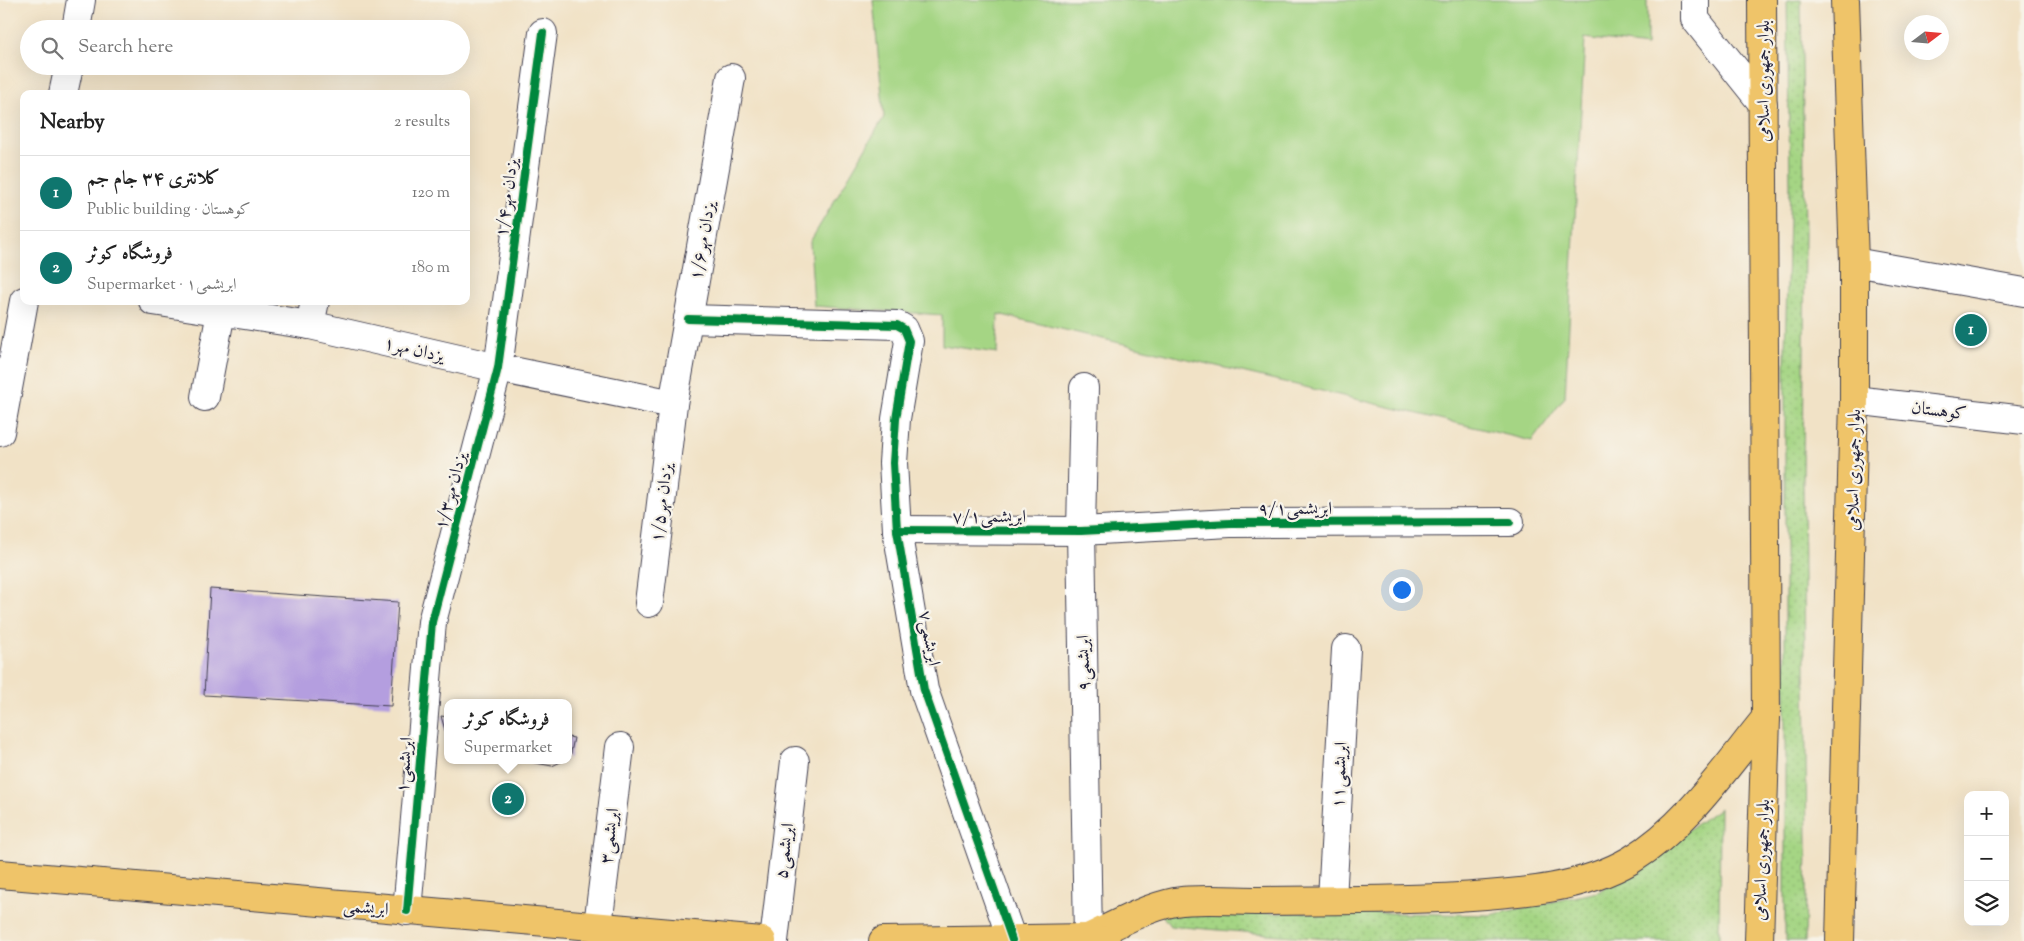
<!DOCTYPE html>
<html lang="en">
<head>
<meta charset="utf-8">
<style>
  :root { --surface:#fff; --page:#f2f2f2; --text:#222; --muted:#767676; --line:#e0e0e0; --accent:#0f766e }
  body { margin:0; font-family:"Sorts Mill Goudy",Amiri,serif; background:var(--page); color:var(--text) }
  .controls { position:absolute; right:15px; bottom:15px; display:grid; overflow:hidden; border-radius:10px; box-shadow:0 5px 20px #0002 }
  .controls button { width:45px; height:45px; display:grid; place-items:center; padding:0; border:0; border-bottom:1px solid var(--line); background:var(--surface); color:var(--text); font:25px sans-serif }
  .compass { position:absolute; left:1904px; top:15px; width:45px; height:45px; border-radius:50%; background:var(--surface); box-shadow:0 5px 20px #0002; rotate:74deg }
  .you { position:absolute; left:1401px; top:589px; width:18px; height:18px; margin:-12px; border:4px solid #fff; border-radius:50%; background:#1a73e8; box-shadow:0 0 0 8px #1a73e833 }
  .badge { display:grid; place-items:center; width:32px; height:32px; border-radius:50%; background:var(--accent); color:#fff; font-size:16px; font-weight:700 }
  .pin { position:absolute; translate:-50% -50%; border:2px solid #fff; box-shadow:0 1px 5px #0006 }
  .popup { position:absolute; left:444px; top:699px; width:128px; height:65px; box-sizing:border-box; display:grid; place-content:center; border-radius:10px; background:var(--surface); filter:drop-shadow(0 1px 4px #0005); font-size:16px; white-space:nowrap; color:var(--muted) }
  .popup b { font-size:19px; color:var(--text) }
  .popup::after { content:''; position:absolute; left:50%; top:100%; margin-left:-10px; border:10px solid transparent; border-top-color:var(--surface) }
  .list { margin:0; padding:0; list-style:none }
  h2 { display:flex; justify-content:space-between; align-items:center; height:65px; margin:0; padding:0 20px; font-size:21px }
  h2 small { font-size:16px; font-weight:400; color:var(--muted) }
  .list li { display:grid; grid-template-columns:32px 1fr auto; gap:15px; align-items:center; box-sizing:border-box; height:75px; padding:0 20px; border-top:1px solid var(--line) }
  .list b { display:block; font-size:19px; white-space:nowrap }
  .list p { margin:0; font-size:16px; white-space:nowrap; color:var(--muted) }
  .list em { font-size:16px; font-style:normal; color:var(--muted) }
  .icon { flex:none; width:28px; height:28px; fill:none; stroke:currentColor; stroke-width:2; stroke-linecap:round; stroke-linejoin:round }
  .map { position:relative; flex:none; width:2024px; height:941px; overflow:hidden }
  .search { position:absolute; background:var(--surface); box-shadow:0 5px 20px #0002; left:20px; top:20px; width:450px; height:55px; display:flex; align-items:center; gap:12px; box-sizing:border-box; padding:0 18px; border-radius:28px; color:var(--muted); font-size:19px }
  .panel { position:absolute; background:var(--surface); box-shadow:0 5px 20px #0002; left:20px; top:90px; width:450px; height:215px; border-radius:10px }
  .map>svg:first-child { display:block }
  .grass { fill:url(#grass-dots); stroke:#647c60 }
  .garden { fill:#a5d584; stroke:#647c60 }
  .building { fill:#b49edf }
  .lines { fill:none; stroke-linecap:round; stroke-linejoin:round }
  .minor-casing { stroke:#413f50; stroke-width:30 }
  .major-casing { stroke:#413f50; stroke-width:30 }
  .minor { stroke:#fff; stroke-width:28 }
  .major { stroke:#efc469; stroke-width:28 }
  .cycleway-casing { stroke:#f7f3e8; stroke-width:11 }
  .cycleway { stroke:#00873e; stroke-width:8 }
  .labels { text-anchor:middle; stroke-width:4.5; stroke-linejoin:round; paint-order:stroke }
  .street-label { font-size:18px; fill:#22223b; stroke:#f7f3e8 }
</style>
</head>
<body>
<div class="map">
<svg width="2024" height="941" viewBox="0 0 2024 941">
  <defs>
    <pattern id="grass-dots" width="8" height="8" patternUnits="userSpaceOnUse" patternTransform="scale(1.25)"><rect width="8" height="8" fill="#a5d584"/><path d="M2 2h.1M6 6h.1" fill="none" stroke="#8eb773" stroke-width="1.8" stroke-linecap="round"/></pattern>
  </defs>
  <rect width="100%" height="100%" fill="#f7f3e8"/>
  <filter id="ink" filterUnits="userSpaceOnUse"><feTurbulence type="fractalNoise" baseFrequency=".02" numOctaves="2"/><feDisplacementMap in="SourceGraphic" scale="10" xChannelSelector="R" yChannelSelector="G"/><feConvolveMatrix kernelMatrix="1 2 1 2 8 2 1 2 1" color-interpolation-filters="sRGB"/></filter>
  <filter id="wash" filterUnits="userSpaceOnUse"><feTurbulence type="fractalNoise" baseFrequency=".0096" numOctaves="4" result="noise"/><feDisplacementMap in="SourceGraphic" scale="20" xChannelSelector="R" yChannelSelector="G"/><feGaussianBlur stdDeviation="1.12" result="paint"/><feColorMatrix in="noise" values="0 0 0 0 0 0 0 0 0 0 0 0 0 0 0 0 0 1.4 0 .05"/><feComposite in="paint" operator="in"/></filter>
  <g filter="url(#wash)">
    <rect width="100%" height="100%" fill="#f1e2c6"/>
    <g class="grass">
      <polygon points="1787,0 1801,0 1805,234 1803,482 1807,847 1805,941 1785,941 1785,350 1790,185"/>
      <polygon points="1720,808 1719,941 1353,941 1170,926 1162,915 1334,912 1490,915 1598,892"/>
    </g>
    <polygon class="garden" points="873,0 1647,0 1647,46 1585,38 1565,397 1532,441 998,314 997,353 942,345 942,315 814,306 810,242 884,117"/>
    <g id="blocks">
      <g class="building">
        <polygon points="210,589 398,602 391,706 204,695"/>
        <polygon points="441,716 448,717 448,737 447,737"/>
        <polygon points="568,737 574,738 570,757 568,759"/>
        <polygon points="519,760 565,760 552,766"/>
      </g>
    </g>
  </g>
  <g filter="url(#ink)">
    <use href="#blocks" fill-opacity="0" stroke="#413f50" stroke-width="1"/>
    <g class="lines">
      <defs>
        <g id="minor">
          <polyline points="1695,0 1695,19 1763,104"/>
          <polyline points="76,29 81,0"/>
          <polyline points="63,94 69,66"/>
          <polyline points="1854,262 2024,292"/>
          <polyline points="153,301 310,325 498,368 673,404"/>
          <polyline points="688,319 897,325 904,329 909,341 896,419 893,463 897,530 924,690 1012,940"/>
          <polyline points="310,325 315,301"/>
          <polyline points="1084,388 1081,531 1088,938"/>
          <polyline points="205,397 221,312"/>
          <polyline points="1854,400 2024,420"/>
          <polyline points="0,432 24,301"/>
          <polyline points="897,530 1081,531 1230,523 1510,522"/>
          <polyline points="649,603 673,404 731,78"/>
          <polyline points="1332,900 1346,649"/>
          <polyline points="407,911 432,622 498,368 543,33"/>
          <polyline points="598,925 620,747"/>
          <polyline points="774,941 795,761"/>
        </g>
        <g id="major">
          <polyline points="0,874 762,941"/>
          <path d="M 1088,938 C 1115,925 1145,908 1175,902 C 1196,898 1236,901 1259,901 C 1325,900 1392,901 1459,897 C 1516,893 1580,890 1631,860 C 1687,826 1725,768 1766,718"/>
          <polyline points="883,941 1088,938 1106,941"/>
          <polyline points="1759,941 1766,718 1762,0"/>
          <polyline points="1840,941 1854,400 1854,262 1845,0"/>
        </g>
      </defs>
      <use href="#minor" class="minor-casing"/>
      <use href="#major" class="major-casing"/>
      <use href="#minor" class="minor"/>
      <use href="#major" class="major"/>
      <defs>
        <g id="cycleway">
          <polyline points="688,319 897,325 904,329 909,341 896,419 893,463 897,530 924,690 1012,940"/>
          <polyline points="897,530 1081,531 1230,523 1510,522"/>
          <polyline points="407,911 432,622 498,368 543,33"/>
        </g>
      </defs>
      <use href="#cycleway" class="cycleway-casing"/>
      <use href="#cycleway" class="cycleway"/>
    </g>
  </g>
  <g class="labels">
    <g class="street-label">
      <text transform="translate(1763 81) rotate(-90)" y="6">بلوار جمهوری اسلامی</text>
      <text transform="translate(506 198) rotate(-82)" y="6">۱/۴یزدان مهر</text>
      <text transform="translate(702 241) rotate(-80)" y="6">۱/۶یزدان مهر</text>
      <text transform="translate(414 349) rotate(13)" y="6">یزدان مهر۱</text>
      <text transform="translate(1939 410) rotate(7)" y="6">کوهستان</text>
      <text transform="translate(1853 470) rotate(-89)" y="6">بلوار جمهوری اسلامی</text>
      <text transform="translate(450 491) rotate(-75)" y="6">۱/۳یزدان مهر</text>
      <text transform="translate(661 503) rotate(-83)" y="6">۱/۵یزدان مهر</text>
      <text x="1295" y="514">۹/۱ابریشمی</text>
      <text x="989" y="522">ابریشمی۷/۱</text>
      <text transform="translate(930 638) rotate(80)" y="6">ابریشمی۷</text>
      <text transform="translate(1083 663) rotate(-91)" y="6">ابریشمی۹</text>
      <text transform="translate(404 765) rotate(-85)" y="6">ابریشمی۱</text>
      <text transform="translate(1339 775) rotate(-87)" y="6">ابریشمی۱۱</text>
      <text transform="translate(609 836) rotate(-83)" y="6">ابریشمی۳</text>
      <text transform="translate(784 851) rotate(-83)" y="6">ابریشمی۵</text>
      <text transform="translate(1761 860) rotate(-88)" y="6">بلوار جمهوری اسلامی</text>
      <text transform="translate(366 907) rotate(5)" y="6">ابریشمی</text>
    </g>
  </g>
</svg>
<div class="controls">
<button>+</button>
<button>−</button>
<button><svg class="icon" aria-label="layers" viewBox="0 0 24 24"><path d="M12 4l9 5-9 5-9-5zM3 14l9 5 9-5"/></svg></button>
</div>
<svg class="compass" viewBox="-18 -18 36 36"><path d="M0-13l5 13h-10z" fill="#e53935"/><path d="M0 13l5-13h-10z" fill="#767676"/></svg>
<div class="you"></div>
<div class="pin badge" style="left:1971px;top:330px">1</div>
<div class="pin badge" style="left:508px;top:799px">2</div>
<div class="popup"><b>فروشگاه کوثر</b>Supermarket</div>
<div class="search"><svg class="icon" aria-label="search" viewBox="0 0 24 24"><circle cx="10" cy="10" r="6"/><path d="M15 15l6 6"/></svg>Search here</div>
<section class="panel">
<h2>Nearby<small>2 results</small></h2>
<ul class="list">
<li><span class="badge">1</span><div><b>کلانتری ۳۴ جام جم</b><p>Public building · کوهستان</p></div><em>120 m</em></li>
<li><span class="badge">2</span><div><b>فروشگاه کوثر</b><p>Supermarket · ابریشمی۱</p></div><em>180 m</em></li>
</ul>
</section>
</div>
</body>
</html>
